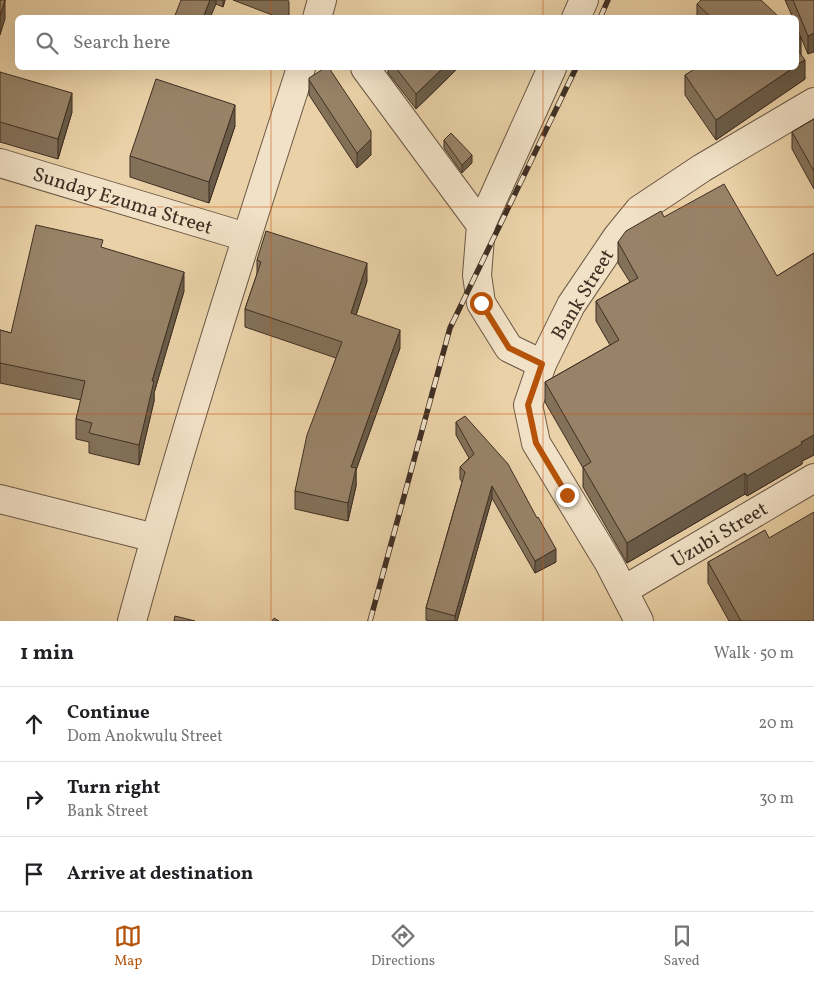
<!DOCTYPE html>
<html lang="en">
<head>
<meta charset="utf-8">
<style>
  :root { --surface:#fff; --page:#f6f6f6; --text:#202124; --muted:#757577; --line:#e0e0e0; --accent:#b45309 }
  body { margin:0; font-family:Vollkorn,serif; background:var(--page); color:var(--text) }
  .stop { position:absolute; width:15px; height:15px; margin:-11px; border:4px solid #b45309; border-radius:50%; background:#fff }
  .stop.end { background:#b45309; border-color:#fff; box-shadow:0 1px 5px #0008 }
  .list { margin:0; padding:0; list-style:none }
  h2 { display:flex; justify-content:space-between; align-items:center; height:65px; margin:0; padding:0 20px; font-size:21px }
  h2 small { font-size:16px; font-weight:400; color:var(--muted) }
  .list li { display:grid; grid-template-columns:32px 1fr auto; gap:15px; align-items:center; box-sizing:border-box; height:75px; padding:0 20px; border-top:1px solid var(--line) }
  .list b { display:block; font-size:19px; white-space:nowrap }
  .list p { margin:0; font-size:16px; white-space:nowrap; color:var(--muted) }
  .list em { font-size:16px; font-style:normal; color:var(--muted) }
  .icon { flex:none; width:28px; height:28px; fill:none; stroke:currentColor; stroke-width:2; stroke-linecap:round; stroke-linejoin:round }
  .map { position:relative; flex:none; width:814px; height:621px; overflow:hidden }
  .search { position:absolute; background:var(--surface); box-shadow:0 5px 20px #0002; left:15px; right:15px; top:15px; height:55px; display:flex; align-items:center; gap:12px; box-sizing:border-box; padding:0 18px; border-radius:8px; color:var(--muted); font-size:19px }
  .sheet { height:290px; background:var(--surface) }
  nav { display:flex; justify-content:space-around; align-items:center; box-sizing:border-box; height:70px; border-top:1px solid var(--line); background:var(--surface); font-size:14px; color:var(--muted) }
  nav a { display:grid; justify-items:center; gap:2px }
  nav .on { color:var(--accent) }
  .map>svg:first-child { display:block }
  .lines { fill:none; stroke-linecap:round; stroke-linejoin:round }
  .minor-casing { stroke:#6a5845; stroke-width:30 }
  .minor { stroke:#f1e1c6; stroke-width:28 }
  .rail-casing { stroke:#3f2f24; stroke-width:5.5 }
  .rail { stroke:#f1e1c6; stroke-width:4; stroke-dasharray:11; stroke-linecap:butt }
  .wall { fill:#837159; stroke:#3f2f24 }
  .shaded-wall { fill:#6a5c49; stroke:#3f2f24 }
  .building { fill:#988368; stroke:#3f2f24 }
  .route { stroke:#b45309; stroke-width:6 }
  .grid { fill:none; stroke:#c65111; stroke-width:1; stroke-opacity:0.55 }
  .labels { text-anchor:middle; stroke-width:4; stroke-linejoin:round; paint-order:stroke }
  .street-label { font-size:20px; fill:#3f2f24; stroke:#f1e1c6 }
</style>
</head>
<body>
<div class="map">
<svg width="814" height="621" viewBox="0 0 814 621">
  <rect width="100%" height="100%" fill="#ead1a7"/>
  <filter id="stains"><feTurbulence type="fractalNoise" baseFrequency=".004" numOctaves="4"/><feColorMatrix values="0 0 0 0 .2 0 0 0 0 .09 0 0 0 0 .02 0 0 0 .5 -.17"/></filter>
  <radialGradient id="worn" r=".72"><stop offset=".6" stop-color="#630" stop-opacity="0"/><stop offset="1" stop-color="#630" stop-opacity=".3"/></radialGradient>
  <g class="lines">
    <defs>
      <g id="minor">
        <polyline points="317,18 322,0"/>
        <polyline points="576,18 584,0"/>
        <polyline points="365,68 481,225 477,275 481,303 509,348 542,364"/>
        <polyline points="0,163 246,237"/>
        <polyline points="481,225 552,68"/>
        <polyline points="0,499 155,538"/>
        <polyline points="624,590 814,478"/>
        <path d="M 132,621 C 183,435 242,251 301,68"/>
        <polyline points="639,621 609,563 536,443 528,405 542,364 571,305 617,237 639,210 702,168 814,102"/>
      </g>
    </defs>
    <use href="#minor" class="minor-casing"/>
    <use href="#minor" class="minor"/>
    <defs>
      <g id="rail">
        <polyline points="600,18 608,0"/>
        <polyline points="370,621 450,328 576,68"/>
      </g>
    </defs>
    <use href="#rail" class="rail-casing"/>
    <use href="#rail" class="rail"/>
  </g>
  <g class="wall">
    <polygon points="181,0 225,0 223,7 216,4"/>
    <polygon points="233,0 288,0 289,2 289,18 280,18"/>
    <polygon points="785,0 814,0 808,54 796,26 796,18 793,18"/>
    <polygon points="697,4 780,18 697,18"/>
    <polygon points="801,55 805,79 716,140 685,95 685,75"/>
    <polygon points="388,68 458,68 416,109 388,73"/>
    <polygon points="0,72 72,112 58,159 0,142"/>
    <polygon points="309,80 371,155 357,168 309,95"/>
    <polygon points="814,119 814,189 792,149 792,132"/>
    <polygon points="235,126 209,203 130,177 130,156"/>
    <polygon points="444,140 472,163 462,173 444,148"/>
    <polygon points="664,217 777,276 814,253 814,455 802,461 802,464 747,496 745,494 627,563 583,487 583,468 545,402 545,382 610,345 596,321 596,301 630,282 618,263 618,242"/>
    <polygon points="103,248 184,291 154,393 154,401 139,465 89,453 89,442 76,439 76,419 81,400 0,383 0,330 11,333"/>
    <polygon points="257,260 367,281 356,315 400,348 356,470 356,486 348,521 295,509 295,491 336,358 245,327 245,309 257,274"/>
    <polygon points="456,422 556,562 535,573 492,498 457,621 429,621 426,620 426,608 462,482 460,479 460,467 469,458 456,435"/>
    <polygon points="769,538 814,621 729,621 708,583 708,562"/>
  </g>
  <g class="shaded-wall">
    <polygon points="5,0 5,19 0,35 0,16"/>
    <polygon points="210,0 216,0 216,4 210,18 203,18"/>
    <polygon points="223,0 225,0 223,7"/>
    <polygon points="814,33 814,52 808,54 808,36"/>
    <polygon points="801,38 801,57 796,59 796,40"/>
    <polygon points="805,60 805,79 716,140 716,120 793,68 796,68 796,65"/>
    <polygon points="443,68 458,68 416,109 416,94"/>
    <polygon points="72,93 72,112 58,159 58,139"/>
    <polygon points="235,105 235,126 209,203 209,182"/>
    <polygon points="371,139 371,155 357,168 357,153"/>
    <polygon points="472,155 472,163 462,173 462,165"/>
    <polygon points="367,263 367,281 351,331 351,313"/>
    <polygon points="184,272 184,291 154,393 154,401 139,465 139,445 152,381"/>
    <polygon points="400,330 400,348 356,470 356,486 348,521 348,503 351,467"/>
    <polygon points="814,435 814,455 802,461 802,464 747,496 747,476 801,442"/>
    <polygon points="745,473 745,494 627,563 627,543"/>
    <polygon points="492,486 492,498 457,621 455,621 455,616"/>
    <polygon points="556,549 556,562 535,573 535,561"/>
  </g>
  <g class="building">
    <polygon points="0,0 5,0 0,16"/>
    <polygon points="181,0 210,0 203,18 174,18"/>
    <polygon points="701,0 761,0 780,18 712,18 697,4"/>
    <polygon points="793,0 814,0 814,33 808,36"/>
    <polygon points="796,33 801,38 796,40"/>
    <polygon points="796,48 805,60 796,65"/>
    <polygon points="325,68 329,68 371,131 371,139 357,153 309,80 309,78"/>
    <polygon points="396,68 443,68 416,94"/>
    <polygon points="696,68 793,68 716,120 685,75"/>
    <polygon points="0,72 72,93 58,139 0,122"/>
    <polygon points="156,79 235,105 209,182 130,156"/>
    <polygon points="814,119 814,171 792,132"/>
    <polygon points="451,133 472,155 462,165 444,140"/>
    <polygon points="724,184 777,276 814,253 814,435 801,442 802,444 747,476 745,473 627,543 583,467 591,462 545,382 619,340 596,301 638,278 618,242 626,231 661,211 664,217"/>
    <polygon points="36,225 103,240 101,247 184,272 152,381 154,381 139,445 89,433 92,423 76,419 85,381 0,363 0,330 11,333"/>
    <polygon points="266,231 367,263 351,313 400,330 351,467 356,468 348,503 295,491 307,435 342,342 245,309 261,262 257,260"/>
    <polygon points="465,416 508,464 537,518 538,517 556,549 535,561 492,486 455,616 426,608 465,472 460,467 474,454 456,422"/>
    <polygon points="814,512 814,621 741,621 708,562 765,530 769,538"/>
    <polygon points="175,616 195,621 174,621"/>
    <polygon points="274,618 279,621 272,621"/>
  </g>
  <g class="lines">
    <polyline class="route" points="481,303 509,348 542,364 528,405 536,443 567,495"/>
  </g>
  <path class="grid" d="M 271,0 L 271,18M 543,0 L 543,18M 271,68 L 271,621M 543,68 L 543,621M 0,207 L 814,207M 0,414 L 814,414"/>
  <g class="labels">
    <g class="street-label">
      <text transform="translate(123 200) rotate(17)" y="7">Sunday Ezuma Street</text>
      <text transform="translate(582 294) rotate(-59)" y="7">Bank Street</text>
      <text transform="translate(719 534) rotate(-31)" y="7">Uzubi Street</text>
    </g>
  </g>
  <rect width="100%" height="100%" filter="url(#stains)"/>
  <rect width="100%" height="100%" fill="url(#worn)"/>
</svg>
<div class="stop" style="left:481px;top:303px"></div>
<div class="stop end" style="left:567px;top:495px"></div>
<div class="search"><svg class="icon" aria-label="search" viewBox="0 0 24 24"><circle cx="10" cy="10" r="6"/><path d="M15 15l6 6"/></svg>Search here</div>
</div>
<section class="sheet">
<h2>1 min<small>Walk · 50 m</small></h2>
<ul class="list">
<li><svg class="icon" aria-label="ahead" viewBox="0 0 24 24"><path d="M12 20V5M6 11l6-6 6 6"/></svg><div><b>Continue</b><p>Dom Anokwulu Street</p></div><em>20 m</em></li>
<li><svg class="icon" aria-label="right" viewBox="0 0 24 24"><path d="M7 20v-9h11M14 6l5 5-5 5"/></svg><div><b>Turn right</b><p>Bank Street</p></div><em>30 m</em></li>
<li><svg class="icon" aria-label="arrive" viewBox="0 0 24 24"><path d="M6 21V4h12l-3 4 3 4H6"/></svg><div><b>Arrive at destination</b></div></li>
</ul>
</section>
<nav>
<a class="on"><svg class="icon" aria-label="map" viewBox="0 0 24 24"><path d="M3 6l6-2 6 2 6-2v14l-6 2-6-2-6 2zM9 4v14M15 6v14"/></svg>Map</a>
<a><svg class="icon" aria-label="directions" viewBox="0 0 24 24"><path d="M12 3l9 9-9 9-9-9zM9 14v-3h6M13 9l2 2-2 2"/></svg>Directions</a>
<a><svg class="icon" aria-label="saved" viewBox="0 0 24 24"><path d="M7 4h10v16l-5-4-5 4z"/></svg>Saved</a>
</nav>
</body>
</html>
